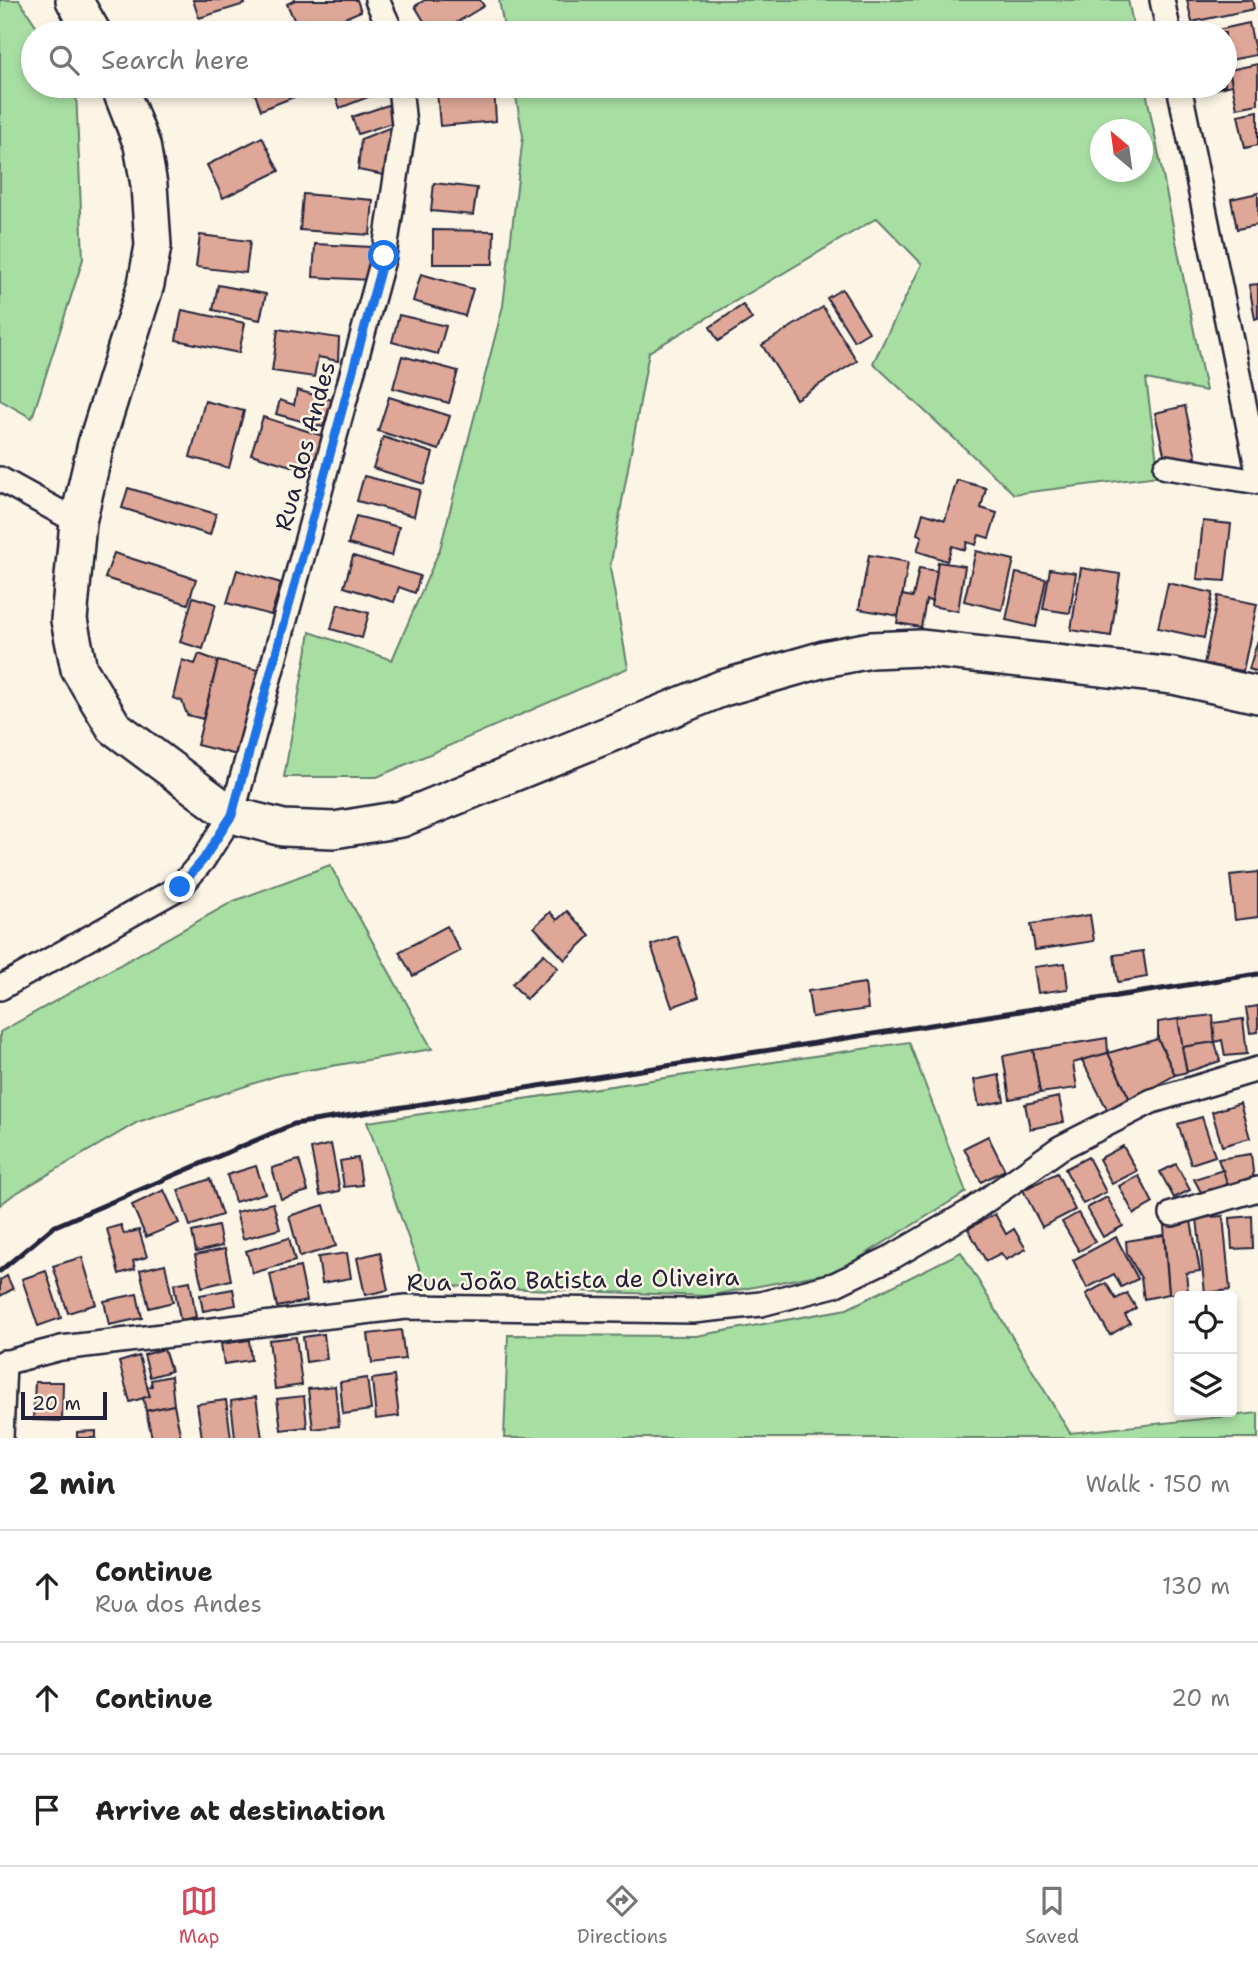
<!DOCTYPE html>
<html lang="en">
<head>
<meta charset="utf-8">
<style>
  :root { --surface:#fff; --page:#f2f2f2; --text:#222; --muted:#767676; --line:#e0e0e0; --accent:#d1495b }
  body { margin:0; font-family:"Shantell Sans",sans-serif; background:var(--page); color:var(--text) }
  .controls { position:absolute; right:21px; bottom:21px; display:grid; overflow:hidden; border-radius:7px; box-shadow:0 4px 10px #0003 }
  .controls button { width:63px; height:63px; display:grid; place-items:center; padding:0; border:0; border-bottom:2px solid var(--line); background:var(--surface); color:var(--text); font:35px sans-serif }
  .compass { position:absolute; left:1090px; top:119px; width:63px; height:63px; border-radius:50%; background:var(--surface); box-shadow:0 4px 10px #0003; rotate:331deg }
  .scale { position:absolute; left:21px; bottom:18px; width:86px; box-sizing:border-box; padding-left:7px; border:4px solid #22223b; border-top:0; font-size:19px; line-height:24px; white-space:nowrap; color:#22223b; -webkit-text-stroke:5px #fcf5e5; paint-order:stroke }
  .stop { position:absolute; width:21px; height:21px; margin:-16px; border:5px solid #1a73e8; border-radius:50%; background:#fff }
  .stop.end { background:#1a73e8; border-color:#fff; box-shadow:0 2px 7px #0008 }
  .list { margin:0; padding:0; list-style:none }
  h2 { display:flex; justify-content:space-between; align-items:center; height:91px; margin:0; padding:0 28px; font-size:30px }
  h2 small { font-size:23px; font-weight:400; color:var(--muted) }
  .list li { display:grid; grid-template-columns:46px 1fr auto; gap:21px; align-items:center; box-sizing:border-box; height:112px; padding:0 28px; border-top:2px solid var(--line) }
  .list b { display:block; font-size:26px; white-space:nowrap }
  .list p { margin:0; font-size:23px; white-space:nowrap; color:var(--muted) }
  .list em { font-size:23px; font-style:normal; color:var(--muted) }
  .icon { flex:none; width:38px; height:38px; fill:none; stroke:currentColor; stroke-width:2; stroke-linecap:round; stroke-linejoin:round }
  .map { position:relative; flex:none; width:1258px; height:1438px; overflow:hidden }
  .search { position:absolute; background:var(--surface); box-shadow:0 4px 10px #0003; left:21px; right:21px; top:21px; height:77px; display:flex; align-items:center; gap:18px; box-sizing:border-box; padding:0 24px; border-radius:38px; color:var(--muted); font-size:26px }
  .sheet { height:427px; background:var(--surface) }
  nav { display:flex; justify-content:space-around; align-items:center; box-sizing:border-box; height:98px; border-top:2px solid var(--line); background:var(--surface); font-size:19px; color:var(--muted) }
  nav a { display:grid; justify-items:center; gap:4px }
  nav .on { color:var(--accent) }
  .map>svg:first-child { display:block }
  .green { fill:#a7dea2; stroke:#64806e; stroke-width:2; fill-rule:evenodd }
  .building { fill:#dea797; stroke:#22223b; stroke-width:2 }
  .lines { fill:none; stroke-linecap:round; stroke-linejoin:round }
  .minor-casing { stroke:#22223b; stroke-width:28 }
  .primary-casing { stroke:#22223b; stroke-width:40 }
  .minor { stroke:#fcf5e5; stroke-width:23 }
  .primary { stroke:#fcf5e5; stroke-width:35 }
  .rail { stroke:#22223b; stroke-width:5 }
  .route { stroke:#1a73e8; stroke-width:9 }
  .labels { text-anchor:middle; stroke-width:5; stroke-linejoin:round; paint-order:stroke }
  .street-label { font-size:24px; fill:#22223b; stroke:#fcf5e5 }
</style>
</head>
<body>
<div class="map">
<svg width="1258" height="1438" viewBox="0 0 1258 1438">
  <rect width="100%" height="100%" fill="#fcf5e5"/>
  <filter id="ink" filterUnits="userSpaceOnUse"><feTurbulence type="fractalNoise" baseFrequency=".0143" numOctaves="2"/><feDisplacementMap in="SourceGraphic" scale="14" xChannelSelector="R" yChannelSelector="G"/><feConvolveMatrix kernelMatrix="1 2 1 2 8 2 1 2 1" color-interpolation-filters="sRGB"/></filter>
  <g filter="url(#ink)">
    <g class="green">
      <polygon points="0,0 19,0 41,33 33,33 33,86 74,86 76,89 83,259 32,418 0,400"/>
      <polygon points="499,0 1128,0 1135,33 505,33"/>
      <path d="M 514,86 L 1145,86 L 1206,391 L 1146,379 L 1159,476 L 1014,494 L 873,363 L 922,264 L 877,218 L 649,352 L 610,568 L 628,668 L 377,777 L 284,777 L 310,632 L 392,660 L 440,549 L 503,306 L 523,136 ZM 1100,130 L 1142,130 L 1142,172 L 1100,172 Z"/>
      <polygon points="330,865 432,1049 279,1075 138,1122 13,1195 0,1205 0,1032 234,901"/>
      <polygon points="909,1042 966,1192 838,1271 707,1296 425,1285 367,1122"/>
      <polygon points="961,1252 1070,1433 1258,1413 1258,1438 504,1438 508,1335 696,1336 847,1309"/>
    </g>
    <g class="building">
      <polygon points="193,0 243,0 245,4 199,18"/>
      <polygon points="295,0 357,0 361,11 310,33 300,33 287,4"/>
      <polygon points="425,0 480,0 484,6 439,33 431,33 415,6"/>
      <polygon points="1187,0 1252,0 1254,9 1192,22"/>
      <polygon points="1249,23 1256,55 1225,61 1225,33 1204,33"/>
      <polygon points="359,25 363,33 336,33"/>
      <polygon points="492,25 493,33 467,33 466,29"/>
      <polygon points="1258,64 1258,104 1237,108 1229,70"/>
      <polygon points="1229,70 1232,85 1197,93 1195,86 1225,86 1225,71"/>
      <polygon points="252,86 316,86 319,87 261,110"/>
      <polygon points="331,86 378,86 381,92 340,108"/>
      <polygon points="494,87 496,121 440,126 437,91"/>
      <polygon points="388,105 395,122 358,134 352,117"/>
      <polygon points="1258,111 1258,145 1245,148 1238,115"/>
      <polygon points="394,126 384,175 358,170 361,139"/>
      <polygon points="262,137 279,171 223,198 207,165"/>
      <polygon points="434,183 477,188 473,215 431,211"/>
      <polygon points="1258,193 1258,225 1237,229 1231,199"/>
      <polygon points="303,194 373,200 370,235 300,230"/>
      <polygon points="433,230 494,231 493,264 433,264"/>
      <polygon points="200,235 250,241 246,273 196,267"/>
      <polygon points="315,244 371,247 369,280 313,277"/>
      <polygon points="421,274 473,289 465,316 413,301"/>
      <polygon points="1258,284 1258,318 1255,319 1249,285"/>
      <polygon points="218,285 266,294 260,320 213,310"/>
      <polygon points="842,289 869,332 854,341 827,298"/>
      <polygon points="743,305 752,319 718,341 710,327"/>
      <polygon points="823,307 857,361 796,399 762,345"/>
      <polygon points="182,310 245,323 239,353 176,340"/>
      <polygon points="399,315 446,326 438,354 392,342"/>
      <polygon points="278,329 339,338 338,361 318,357 314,377 272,371"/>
      <polygon points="402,356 458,371 449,403 393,388"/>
      <polygon points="297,390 332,400 323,427 276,414 280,400 294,405"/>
      <polygon points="389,397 450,416 439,450 378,431"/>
      <polygon points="205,401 244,411 229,468 190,457"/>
      <polygon points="1185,406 1196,457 1166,463 1155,413"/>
      <polygon points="263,417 323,436 311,472 251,454"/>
      <polygon points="383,437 433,453 424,484 373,468"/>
      <polygon points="364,476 420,490 414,516 357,501"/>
      <polygon points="957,480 986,488 981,508 997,513 989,538 979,535 976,545 967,542 965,550 952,546 947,561 917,551 922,536 917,534 923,513 945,520"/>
      <polygon points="128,488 216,514 210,535 122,508"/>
      <polygon points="356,516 399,527 392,556 348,544"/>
      <polygon points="1203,521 1231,524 1225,581 1197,579"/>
      <polygon points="976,551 1014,560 1002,610 964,601"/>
      <polygon points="114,553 196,579 188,604 105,578"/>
      <polygon points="869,555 908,562 899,616 859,609"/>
      <polygon points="353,556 420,576 415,593 399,587 394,602 344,587"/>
      <polygon points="938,562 965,566 958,611 931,606"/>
      <polygon points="919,568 937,571 932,601 926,600 921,627 897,623 902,595 913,597"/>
      <polygon points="1081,568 1120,574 1111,636 1071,630"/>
      <polygon points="1050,569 1076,573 1070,613 1043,609"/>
      <polygon points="237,570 281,583 271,615 227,603"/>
      <polygon points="1016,573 1046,579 1036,627 1006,620"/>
      <polygon points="1168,583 1213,593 1204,638 1158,628"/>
      <polygon points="1218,596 1257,604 1243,671 1204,664"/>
      <polygon points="193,597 216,604 203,649 180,642"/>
      <polygon points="338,604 369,613 362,638 331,629"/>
      <polygon points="1258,640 1258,672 1249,669"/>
      <polygon points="199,654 218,661 203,719 187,715 182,701 173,698 182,660 195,664"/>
      <polygon points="218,661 258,670 237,755 197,745"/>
      <polygon points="1258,872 1258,917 1235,920 1230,875"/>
      <polygon points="567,911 590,936 565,960 534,927 550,912 557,920"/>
      <polygon points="1090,915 1094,941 1035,950 1031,924"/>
      <polygon points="447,926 460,951 413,976 399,952"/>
      <polygon points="677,936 699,997 672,1007 651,945"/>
      <polygon points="1143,951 1147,977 1118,982 1114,955"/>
      <polygon points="544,954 558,968 526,999 512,984"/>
      <polygon points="1065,963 1068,989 1038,993 1034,967"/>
      <polygon points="865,983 868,1009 812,1017 808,991"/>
      <polygon points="1258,1006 1258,1032 1250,1033 1246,1008"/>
      <polygon points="1213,1015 1215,1042 1182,1047 1178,1019"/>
      <polygon points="1178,1019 1187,1072 1175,1075 1158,1039 1158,1022"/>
      <polygon points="1243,1019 1247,1054 1225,1056 1222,1040 1215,1042 1213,1023"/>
      <polygon points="1107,1038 1108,1053 1073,1063 1077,1088 1040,1093 1033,1050"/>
      <polygon points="1158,1039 1175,1075 1130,1100 1108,1053"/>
      <polygon points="1215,1042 1220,1061 1187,1072 1182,1047"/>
      <polygon points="1033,1050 1040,1093 1010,1099 1003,1056"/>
      <polygon points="1108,1053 1130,1100 1109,1113 1082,1060"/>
      <polygon points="999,1075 1004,1101 979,1106 974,1080"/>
      <polygon points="1059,1097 1064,1122 1030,1129 1025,1104"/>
      <polygon points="1240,1103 1250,1138 1222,1146 1212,1112"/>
      <polygon points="1202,1117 1215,1156 1191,1164 1178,1124"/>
      <polygon points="988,1136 1005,1170 981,1182 964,1148"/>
      <polygon points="331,1144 340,1191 320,1195 311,1149"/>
      <polygon points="1123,1146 1137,1171 1112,1184 1099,1159"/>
      <polygon points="1251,1154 1254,1181 1228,1186 1218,1159"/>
      <polygon points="1088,1157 1106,1192 1083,1204 1065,1169"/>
      <polygon points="358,1158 362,1185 344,1187 340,1161"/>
      <polygon points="299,1160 308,1191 281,1199 272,1168"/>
      <polygon points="1176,1164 1190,1190 1174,1198 1160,1172"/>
      <polygon points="256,1166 265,1193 235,1202 227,1175"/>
      <polygon points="1223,1170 1228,1186 1202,1194 1194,1179"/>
      <polygon points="1057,1173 1075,1210 1042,1227 1023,1190"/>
      <polygon points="1139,1176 1153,1203 1134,1214 1119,1186"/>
      <polygon points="210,1179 222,1215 190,1226 178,1190"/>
      <polygon points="164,1190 179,1223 146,1237 132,1205"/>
      <polygon points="1107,1197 1123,1226 1103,1237 1087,1208"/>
      <polygon points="273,1203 280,1229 243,1239 236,1212"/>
      <polygon points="324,1205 336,1246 300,1257 289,1216"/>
      <polygon points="1078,1213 1095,1242 1079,1251 1062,1222"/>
      <polygon points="995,1214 1006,1234 1014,1229 1026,1249 1006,1260 1001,1253 986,1261 968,1229"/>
      <polygon points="1223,1216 1230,1290 1205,1293 1197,1218"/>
      <polygon points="1252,1216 1253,1248 1232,1249 1230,1218"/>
      <polygon points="1191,1221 1200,1271 1186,1273 1188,1292 1169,1294 1164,1226"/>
      <polygon points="121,1225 124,1234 139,1230 147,1257 133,1261 135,1269 119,1274 107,1229"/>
      <polygon points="218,1226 222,1246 196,1252 192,1232"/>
      <polygon points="1164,1235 1169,1294 1144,1299 1141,1278 1127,1253 1126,1241"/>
      <polygon points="1116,1237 1138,1279 1121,1287 1114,1274 1087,1288 1073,1260"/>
      <polygon points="289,1238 295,1261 253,1273 246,1251"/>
      <polygon points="225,1249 231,1280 202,1287 195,1255"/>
      <polygon points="380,1252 388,1290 365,1295 357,1258"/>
      <polygon points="347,1253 351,1278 322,1283 318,1257"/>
      <polygon points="82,1257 96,1304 68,1313 53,1266"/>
      <polygon points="165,1264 173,1302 149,1308 140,1270"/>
      <polygon points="300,1267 307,1301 277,1307 270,1274"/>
      <polygon points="46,1271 61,1318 38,1326 22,1279"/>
      <polygon points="7,1276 13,1289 0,1296 0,1280"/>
      <polygon points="190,1281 196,1317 180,1320 174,1284"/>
      <polygon points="1106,1283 1116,1299 1127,1293 1136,1308 1125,1315 1130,1323 1110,1335 1086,1294"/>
      <polygon points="233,1289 236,1305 203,1311 200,1295"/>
      <polygon points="137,1294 142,1318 109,1325 104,1301"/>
      <polygon points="401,1330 405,1359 372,1363 368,1334"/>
      <polygon points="324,1334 327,1359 306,1362 303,1337"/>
      <polygon points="296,1337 302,1385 275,1389 269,1340"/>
      <polygon points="249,1340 251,1360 224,1364 221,1344"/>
      <polygon points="164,1349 171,1371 150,1377 144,1355"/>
      <polygon points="139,1356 150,1396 130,1402 119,1362"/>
      <polygon points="171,1376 174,1405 146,1411 143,1398 150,1396 147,1387 152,1386 151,1380"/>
      <polygon points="394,1376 399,1416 376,1419 372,1379"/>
      <polygon points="367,1378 371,1410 343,1414 340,1382"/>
      <polygon points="35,1382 63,1382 62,1421 33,1420"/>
      <polygon points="335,1386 339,1426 313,1429 308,1389"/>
      <polygon points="304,1396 307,1427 281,1430 277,1399"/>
      <polygon points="256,1397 262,1438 235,1438 231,1401"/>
      <polygon points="226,1400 231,1438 202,1438 197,1404"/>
      <polygon points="174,1405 181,1438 152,1438 146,1411"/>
      <polygon points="96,1431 96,1438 77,1438 77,1432"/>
    </g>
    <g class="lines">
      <defs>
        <g id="minor">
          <polyline points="377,0 392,33"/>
          <polyline points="1162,0 1169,33"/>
          <polyline points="1179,86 1258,472"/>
          <polyline points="1166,467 1258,482"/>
          <polyline points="0,479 78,522"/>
          <polyline points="0,988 180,887 203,860 232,815 384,256 404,125 400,86"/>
          <polyline points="1172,1214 1258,1189"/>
          <polyline points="0,1364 61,1348 406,1307 693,1311 761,1304 834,1285 894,1256 971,1211 1060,1148 1152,1101 1258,1069"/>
          <polyline points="1,1438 4,1362"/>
        </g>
        <g id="primary">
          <polyline points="74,0 93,33"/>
          <polyline points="119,86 142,145 149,185 153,246 146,284 96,444 78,522 69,620 79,669 114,727 232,815 283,828 334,830 401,819 723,688 824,659 871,650 920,648 1173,676 1258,695"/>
        </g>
      </defs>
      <use href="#minor" class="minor-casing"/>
      <use href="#primary" class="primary-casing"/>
      <use href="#minor" class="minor"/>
      <use href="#primary" class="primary"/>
      <polyline class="rail" points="0,1271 53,1227 294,1124 1258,974"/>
    </g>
  </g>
  <g class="lines" filter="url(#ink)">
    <polyline class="route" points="180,887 203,860 232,815 384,256"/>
  </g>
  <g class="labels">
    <g class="street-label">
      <text transform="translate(305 446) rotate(-75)" y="8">Rua dos Andes</text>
      <text transform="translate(573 1280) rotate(-1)" y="8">Rua João Batista de Oliveira</text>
    </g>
  </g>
</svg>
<div class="controls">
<button><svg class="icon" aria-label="locate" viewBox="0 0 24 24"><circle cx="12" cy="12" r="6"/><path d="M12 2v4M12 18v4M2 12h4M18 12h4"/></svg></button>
<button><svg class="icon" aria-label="layers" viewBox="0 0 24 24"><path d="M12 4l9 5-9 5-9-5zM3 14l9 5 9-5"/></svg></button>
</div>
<svg class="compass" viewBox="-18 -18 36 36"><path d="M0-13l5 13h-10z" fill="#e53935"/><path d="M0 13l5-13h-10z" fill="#767676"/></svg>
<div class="scale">20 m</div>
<div class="stop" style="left:384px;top:256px"></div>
<div class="stop end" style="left:180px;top:887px"></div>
<div class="search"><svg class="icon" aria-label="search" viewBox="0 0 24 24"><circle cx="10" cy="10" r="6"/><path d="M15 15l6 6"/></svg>Search here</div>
</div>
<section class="sheet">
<h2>2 min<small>Walk · 150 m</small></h2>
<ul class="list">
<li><svg class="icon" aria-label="ahead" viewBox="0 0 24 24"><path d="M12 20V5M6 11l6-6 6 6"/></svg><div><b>Continue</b><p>Rua dos Andes</p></div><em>130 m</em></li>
<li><svg class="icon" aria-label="ahead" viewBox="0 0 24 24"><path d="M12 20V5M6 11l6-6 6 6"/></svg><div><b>Continue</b></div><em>20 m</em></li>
<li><svg class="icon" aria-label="arrive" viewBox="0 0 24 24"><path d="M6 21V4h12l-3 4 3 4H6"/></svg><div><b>Arrive at destination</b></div></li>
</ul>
</section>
<nav>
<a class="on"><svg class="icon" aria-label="map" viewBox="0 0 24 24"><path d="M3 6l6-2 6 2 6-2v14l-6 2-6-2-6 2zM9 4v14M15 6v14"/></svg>Map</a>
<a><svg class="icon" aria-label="directions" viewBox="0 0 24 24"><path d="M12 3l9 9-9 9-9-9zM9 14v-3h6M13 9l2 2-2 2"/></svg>Directions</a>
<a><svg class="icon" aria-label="saved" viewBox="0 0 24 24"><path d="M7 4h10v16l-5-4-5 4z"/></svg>Saved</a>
</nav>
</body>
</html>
